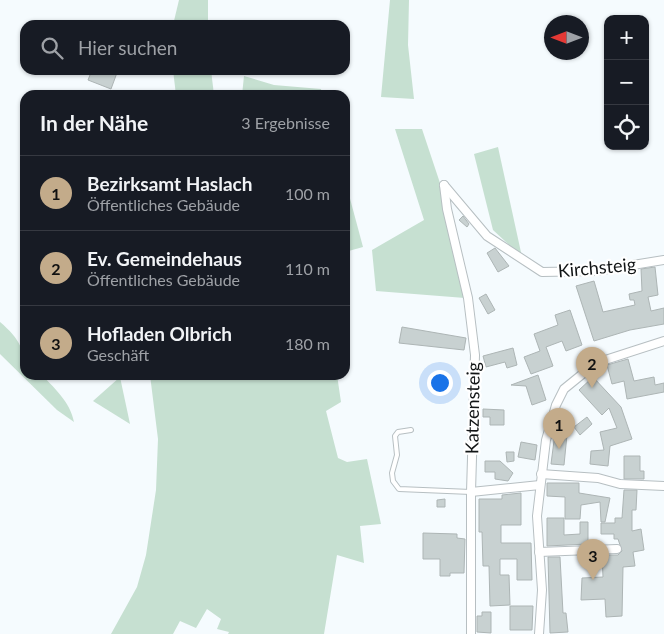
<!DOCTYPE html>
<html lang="de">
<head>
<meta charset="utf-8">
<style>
  :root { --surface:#171b24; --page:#242831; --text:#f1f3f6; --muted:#9ea1a6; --line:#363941; --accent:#c3ab8a }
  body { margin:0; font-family:Lato,sans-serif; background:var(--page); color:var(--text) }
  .controls { position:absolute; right:15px; top:15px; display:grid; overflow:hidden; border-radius:10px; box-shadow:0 1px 4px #0004 }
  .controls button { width:45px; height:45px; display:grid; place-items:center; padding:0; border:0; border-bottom:1px solid var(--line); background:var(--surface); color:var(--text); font:25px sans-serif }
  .compass { position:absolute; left:544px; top:15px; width:45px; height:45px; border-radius:50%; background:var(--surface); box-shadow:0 1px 4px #0004; rotate:270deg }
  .you { position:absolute; left:439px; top:382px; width:18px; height:18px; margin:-12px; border:4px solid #fff; border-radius:50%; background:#1a73e8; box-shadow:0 0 0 8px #1a73e833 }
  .badge { display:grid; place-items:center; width:32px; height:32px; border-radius:50%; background:var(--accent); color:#111; font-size:16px; font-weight:700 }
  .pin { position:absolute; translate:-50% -41px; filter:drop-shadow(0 1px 2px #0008) }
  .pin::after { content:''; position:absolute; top:26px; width:18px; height:15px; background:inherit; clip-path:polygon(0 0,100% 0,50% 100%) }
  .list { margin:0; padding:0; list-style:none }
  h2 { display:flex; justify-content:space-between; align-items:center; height:65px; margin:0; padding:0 20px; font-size:21px }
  h2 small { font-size:16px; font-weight:400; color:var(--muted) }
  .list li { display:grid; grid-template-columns:32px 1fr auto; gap:15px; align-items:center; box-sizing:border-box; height:75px; padding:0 20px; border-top:1px solid var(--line) }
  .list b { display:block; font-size:19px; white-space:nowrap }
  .list p { margin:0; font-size:16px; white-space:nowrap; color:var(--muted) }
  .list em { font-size:16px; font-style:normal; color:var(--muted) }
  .icon { flex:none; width:28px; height:28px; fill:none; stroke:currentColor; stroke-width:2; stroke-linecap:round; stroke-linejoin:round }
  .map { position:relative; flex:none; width:664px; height:634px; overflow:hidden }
  .search { position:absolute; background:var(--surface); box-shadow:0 1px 4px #0004; left:20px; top:20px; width:330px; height:55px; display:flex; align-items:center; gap:12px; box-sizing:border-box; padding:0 18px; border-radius:15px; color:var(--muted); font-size:19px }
  .panel { position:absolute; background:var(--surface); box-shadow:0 1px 4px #0004; left:20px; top:90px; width:330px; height:290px; border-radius:15px }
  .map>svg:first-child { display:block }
  .green { fill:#c6e0d1 }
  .building { fill:#c8d1d1; stroke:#adb5b5 }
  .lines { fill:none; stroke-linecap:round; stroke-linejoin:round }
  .service-casing { stroke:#b7bfc2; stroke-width:6 }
  .minor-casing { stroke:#b7bfc2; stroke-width:10 }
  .service { stroke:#fff; stroke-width:4 }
  .minor { stroke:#fff; stroke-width:8 }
  .labels { text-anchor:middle; stroke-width:4.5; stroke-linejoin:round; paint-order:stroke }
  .street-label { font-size:18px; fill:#121516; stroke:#fff }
</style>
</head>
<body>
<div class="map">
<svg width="664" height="634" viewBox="0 0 664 634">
  <rect width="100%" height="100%" fill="#f5fbfe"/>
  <g class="green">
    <polygon points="179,0 208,0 208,25 173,25"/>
    <polygon points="390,0 409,0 408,45 414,99 381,97"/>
    <polygon points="173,70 211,70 214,95 176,95"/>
    <polygon points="244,76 274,85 321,89 322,95 242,95"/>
    <polygon points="395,129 422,129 441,186 445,217 465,298 376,291 372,250 424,220"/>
    <polygon points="498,147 522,257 493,230 474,154"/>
    <polygon points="345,180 363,247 345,252"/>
    <path d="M 0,322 C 20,339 25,350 25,375 L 42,375 C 56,390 70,402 74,422 L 57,410 L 0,354 Z"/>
    <polygon points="150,375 337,375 341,402 326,411 338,458 347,462 367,459 381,524 360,526 364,563 337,555 324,634 228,634 229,632 217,629 221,619 207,609 196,628 180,621 173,634 111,634 137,587 146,555 156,490 158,439"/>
    <polygon points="120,377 130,424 93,401"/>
  </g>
  <g class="building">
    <polygon points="92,70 118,70 111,89 88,80"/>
    <polygon points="463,216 469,224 467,227 459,220"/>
    <polygon points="495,248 509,266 498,272 487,253"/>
    <polygon points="655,267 658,295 648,297 651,311 664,308 664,324 630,330 594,341 576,286 594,281 603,312 635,305 634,300 630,300 629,294 642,291 641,269"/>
    <polygon points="486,294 495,310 488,314 479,298"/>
    <polygon points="570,310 582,345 566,351 562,341 546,347 553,366 531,374 524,357 540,351 534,334 558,325 555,315"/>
    <polygon points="402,327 466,338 464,350 399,343"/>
    <polygon points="513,348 517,365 507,368 505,362 486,367 483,356"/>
    <polygon points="628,359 634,381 654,377 655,385 664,383 664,392 627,399 624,381 612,384 607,365"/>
    <polygon points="538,375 546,400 532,405 526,386 511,385"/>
    <polygon points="593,377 621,407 632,439 610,446 608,466 590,464 591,451 604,450 600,432 617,428 609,408 602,415 579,390"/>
    <polygon points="483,409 504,410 504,425 490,425 490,417 483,417"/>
    <polygon points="587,417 592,424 580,435 574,427"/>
    <polygon points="555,433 567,435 564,465 551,464"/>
    <polygon points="521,442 537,445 535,460 518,457"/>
    <polygon points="506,452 514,452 514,461 507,462"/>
    <polygon points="624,456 640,456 640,471 644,471 644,479 624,479"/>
    <polygon points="485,461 500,461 513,473 508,481 495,479 495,472 485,472"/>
    <polygon points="547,483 579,483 579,493 610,498 605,522 601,522 600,502 581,505 580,519 565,519 565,497 547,496"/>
    <polygon points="624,490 637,490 636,510 632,510 632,531 641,529 644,550 633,552 635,566 623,567 622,616 606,617 605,599 581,600 582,578 603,577 602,555 618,555 622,551 618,539 614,539 614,534 601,534 601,523 615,523 615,518 622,518"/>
    <polygon points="521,493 521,525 501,525 501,543 531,543 532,580 517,580 517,559 500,559 500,575 509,575 510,605 490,606 489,566 483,566 482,532 479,532 479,499 502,499 502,495"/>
    <polygon points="445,499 445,507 437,507 437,500"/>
    <polygon points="547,518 564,518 564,535 580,534 580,522 588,522 588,544 547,546"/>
    <polygon points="423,533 457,534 457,538 465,539 464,573 450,573 450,576 440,576 440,559 423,559"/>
    <polygon points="548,557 560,557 563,613 566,613 568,632 550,633"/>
    <polygon points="510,606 533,606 532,630 510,630"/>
    <polygon points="482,612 491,612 491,633 477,632 477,616 482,616"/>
  </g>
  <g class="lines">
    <defs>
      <polyline id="service" points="411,430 398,432 395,436 397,455 392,473 393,481 399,489 471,492"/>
      <g id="minor">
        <polyline points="444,185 447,209 468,298 475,355 471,492 471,634"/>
        <polyline points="444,185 487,236 542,272 596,271 664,260"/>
        <polyline points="541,474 598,478 620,484 664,486"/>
        <polyline points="471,492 540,485"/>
        <polyline points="539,552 617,549"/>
        <polyline points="539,634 542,590 537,516 546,440 556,405 564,389 596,363 664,341"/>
      </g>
    </defs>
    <use href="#service" class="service-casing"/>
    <use href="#minor" class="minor-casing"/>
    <use href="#service" class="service"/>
    <use href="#minor" class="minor"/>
  </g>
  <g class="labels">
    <g class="street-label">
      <text transform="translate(597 268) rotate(-5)" y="6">Kirchsteig</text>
      <text transform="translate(473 408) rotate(-89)" y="6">Katzensteig</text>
    </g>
  </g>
</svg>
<div class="controls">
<button>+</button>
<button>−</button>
<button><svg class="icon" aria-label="locate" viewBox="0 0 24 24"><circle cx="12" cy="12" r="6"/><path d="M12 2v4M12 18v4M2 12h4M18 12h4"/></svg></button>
</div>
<svg class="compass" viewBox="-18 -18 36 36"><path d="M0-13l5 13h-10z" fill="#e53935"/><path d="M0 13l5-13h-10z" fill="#9ea1a6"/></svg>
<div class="you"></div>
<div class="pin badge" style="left:559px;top:449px">1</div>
<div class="pin badge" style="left:592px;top:388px">2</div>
<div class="pin badge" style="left:593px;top:580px">3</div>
<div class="search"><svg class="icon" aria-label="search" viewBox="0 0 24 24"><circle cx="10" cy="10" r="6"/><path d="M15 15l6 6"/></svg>Hier suchen</div>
<section class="panel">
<h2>In der Nähe<small>3 Ergebnisse</small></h2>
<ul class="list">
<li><span class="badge">1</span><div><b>Bezirksamt Haslach</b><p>Öffentliches Gebäude</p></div><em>100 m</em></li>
<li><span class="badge">2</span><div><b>Ev. Gemeindehaus</b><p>Öffentliches Gebäude</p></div><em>110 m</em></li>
<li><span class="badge">3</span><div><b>Hofladen Olbrich</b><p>Geschäft</p></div><em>180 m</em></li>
</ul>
</section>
</div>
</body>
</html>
